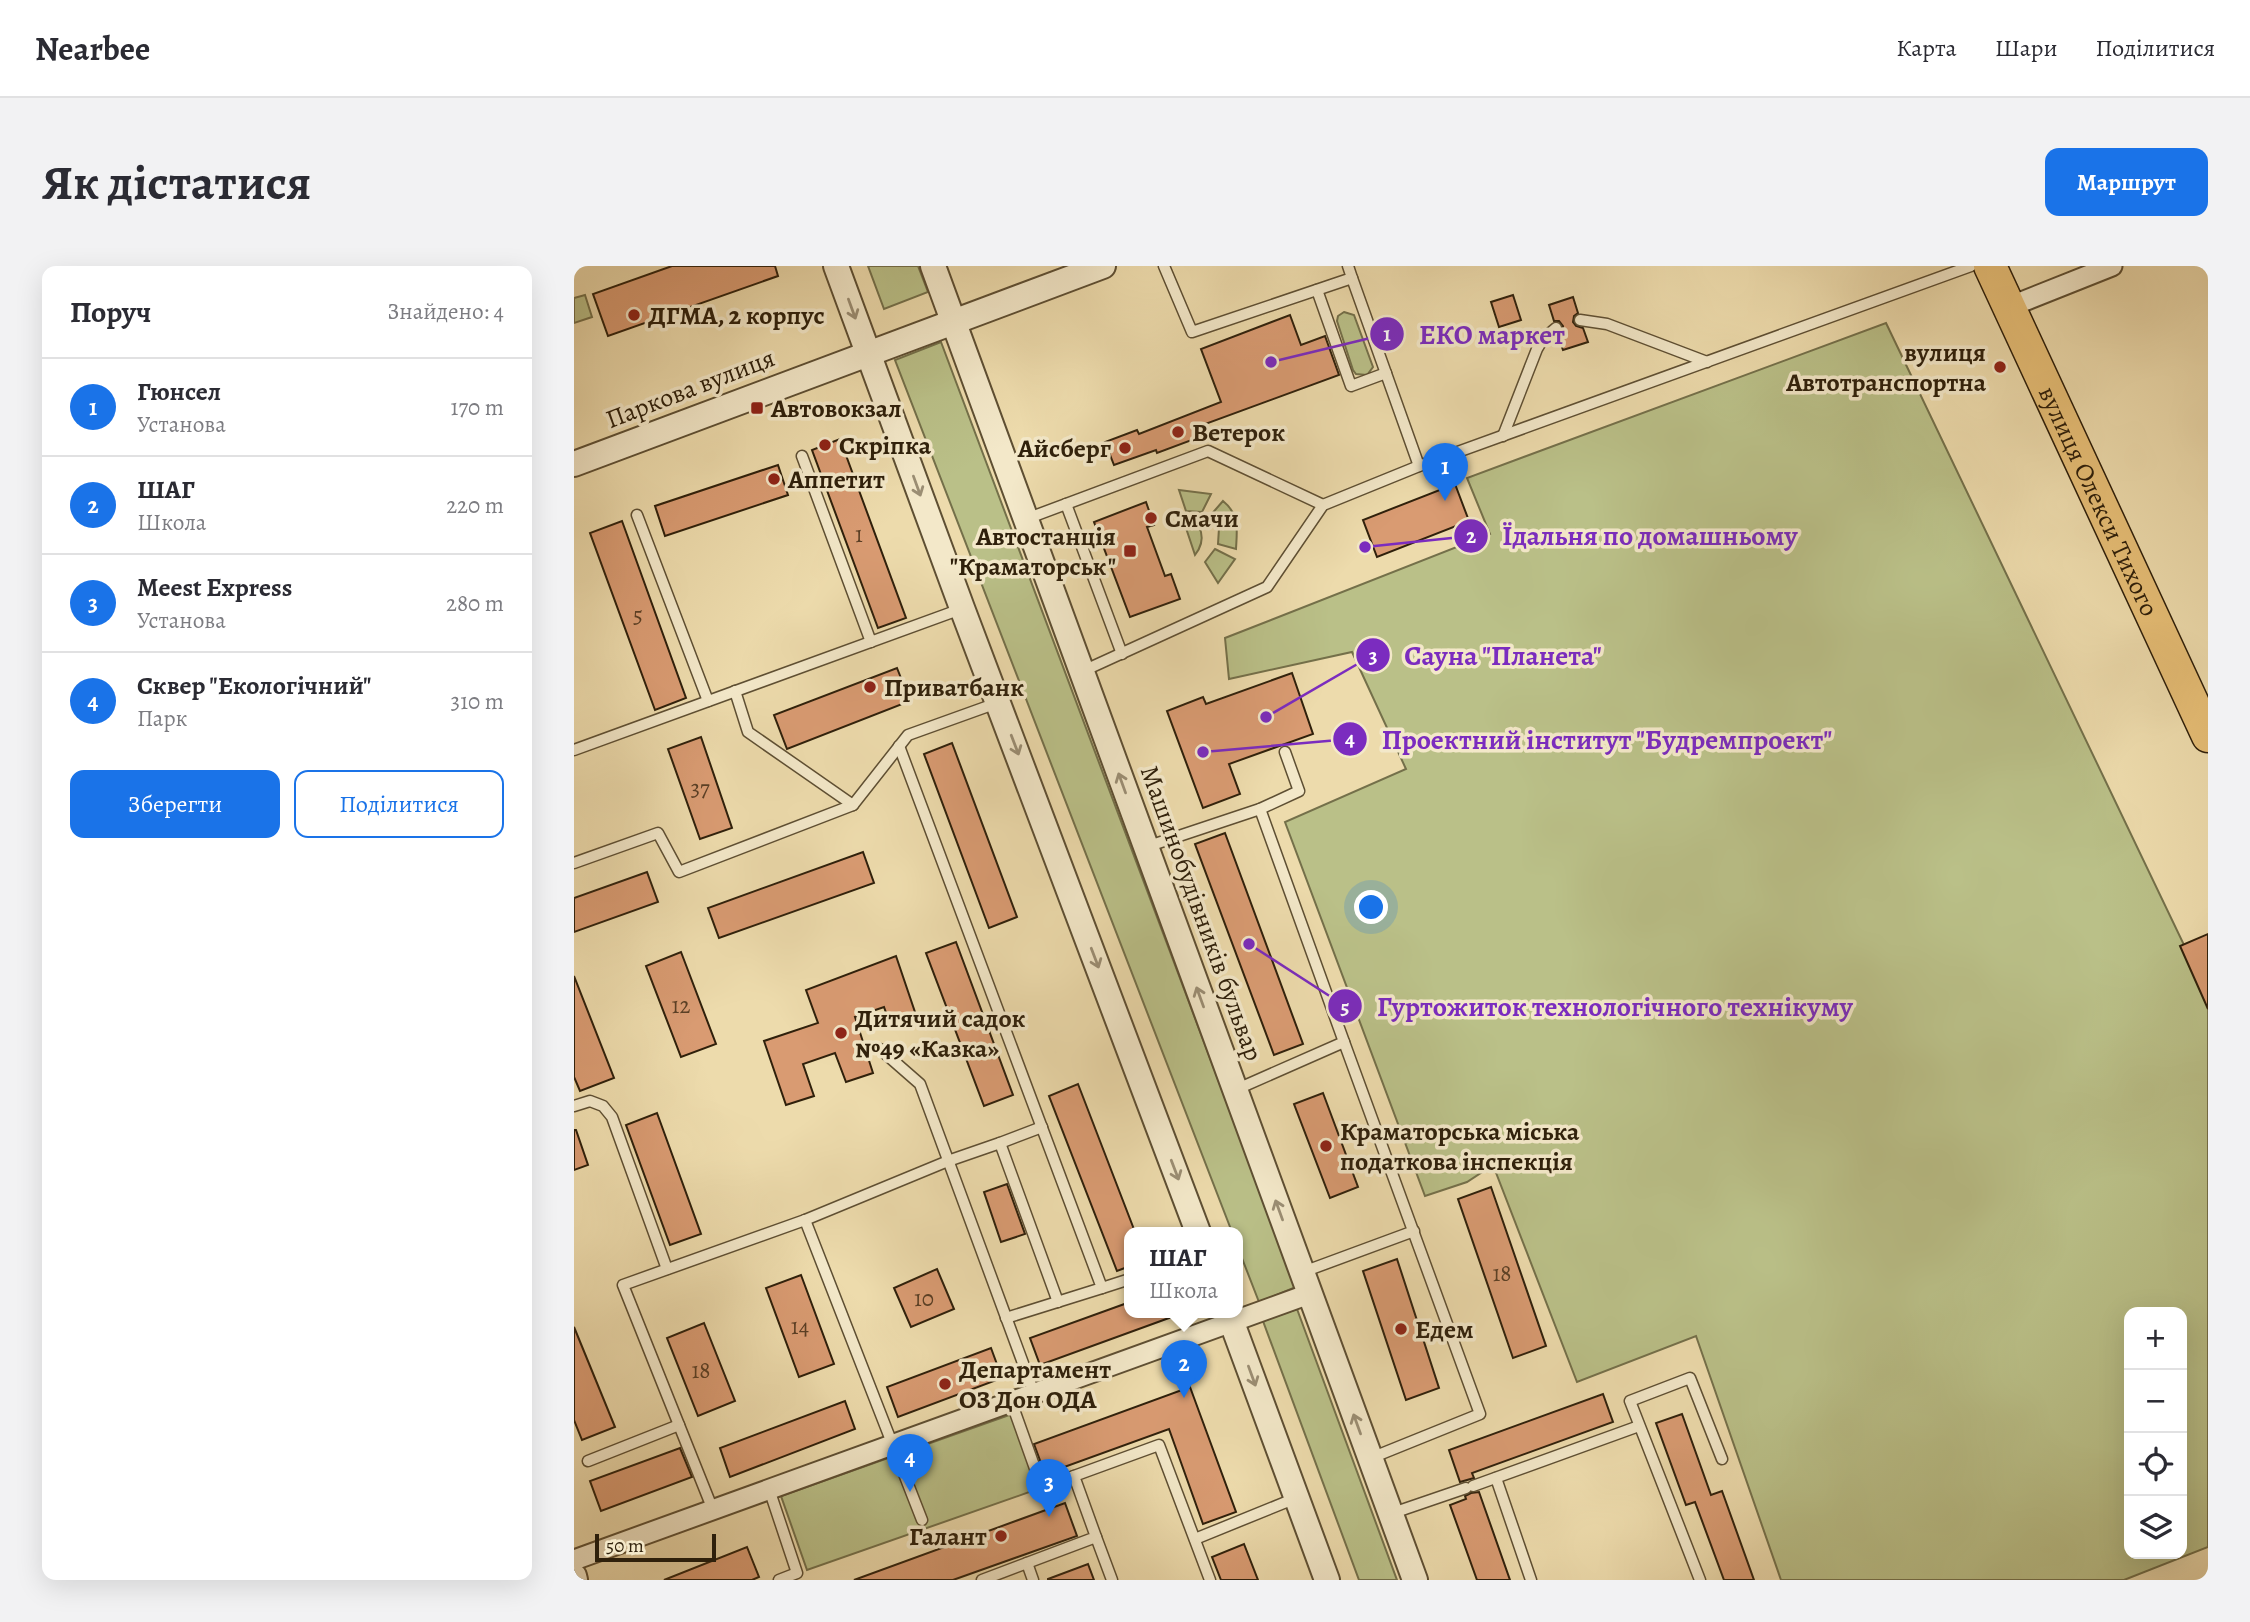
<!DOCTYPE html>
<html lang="uk">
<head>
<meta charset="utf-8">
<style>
  :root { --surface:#fff; --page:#f2f2f3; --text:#2b2b33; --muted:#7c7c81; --line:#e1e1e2; --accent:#1a73e8 }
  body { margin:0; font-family:Alegreya,serif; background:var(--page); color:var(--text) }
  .controls { position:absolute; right:21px; bottom:21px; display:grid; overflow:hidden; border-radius:14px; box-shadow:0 7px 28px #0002 }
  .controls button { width:63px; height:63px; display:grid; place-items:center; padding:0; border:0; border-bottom:2px solid var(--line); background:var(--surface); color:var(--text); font:35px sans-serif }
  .scale { position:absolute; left:21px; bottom:18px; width:121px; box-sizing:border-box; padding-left:7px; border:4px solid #2f200b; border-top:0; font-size:19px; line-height:24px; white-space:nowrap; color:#2f200b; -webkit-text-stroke:5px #f3e8c9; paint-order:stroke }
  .you { position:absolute; left:798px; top:642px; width:24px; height:24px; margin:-18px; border:5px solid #fff; border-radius:50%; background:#1a73e8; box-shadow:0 0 0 10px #1a73e833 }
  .badge { display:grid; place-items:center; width:46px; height:46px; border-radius:50%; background:var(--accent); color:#fff; font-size:23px; font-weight:700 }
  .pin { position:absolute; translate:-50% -58px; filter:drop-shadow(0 2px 4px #0008) }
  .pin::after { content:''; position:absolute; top:37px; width:24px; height:21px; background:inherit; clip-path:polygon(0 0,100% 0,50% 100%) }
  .popup { position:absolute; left:550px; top:961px; width:119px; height:91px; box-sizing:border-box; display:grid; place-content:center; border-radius:14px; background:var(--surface); filter:drop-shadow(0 2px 5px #0005); font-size:23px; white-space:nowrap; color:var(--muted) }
  .popup b { font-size:26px; color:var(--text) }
  .popup::after { content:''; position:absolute; left:50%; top:100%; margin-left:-14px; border:14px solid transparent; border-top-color:var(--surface) }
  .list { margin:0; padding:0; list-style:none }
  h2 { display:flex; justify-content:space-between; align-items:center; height:91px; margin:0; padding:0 28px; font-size:30px }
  h2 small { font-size:23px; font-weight:400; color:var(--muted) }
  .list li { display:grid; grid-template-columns:46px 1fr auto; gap:21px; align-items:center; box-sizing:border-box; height:98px; padding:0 28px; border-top:2px solid var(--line) }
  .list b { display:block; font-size:26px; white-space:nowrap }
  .list p { margin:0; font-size:23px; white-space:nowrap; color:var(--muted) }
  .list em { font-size:23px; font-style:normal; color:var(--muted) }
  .actions { display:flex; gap:14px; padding:21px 28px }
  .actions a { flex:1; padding:16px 0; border:2px solid var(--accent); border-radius:14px; text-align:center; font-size:24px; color:var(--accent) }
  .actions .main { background:var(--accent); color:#fff }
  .icon { flex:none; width:38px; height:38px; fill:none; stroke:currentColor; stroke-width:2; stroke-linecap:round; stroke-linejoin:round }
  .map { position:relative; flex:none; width:1634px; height:1314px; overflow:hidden; border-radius:14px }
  header { display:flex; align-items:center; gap:42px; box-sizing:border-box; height:98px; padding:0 35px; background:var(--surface); border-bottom:2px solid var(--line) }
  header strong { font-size:33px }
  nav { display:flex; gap:38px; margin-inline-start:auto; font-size:24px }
  .intro { display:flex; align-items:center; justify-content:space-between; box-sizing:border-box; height:168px; padding:0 42px }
  h1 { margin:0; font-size:49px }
  .button { padding:18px 32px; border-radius:14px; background:var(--accent); color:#fff; font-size:24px; font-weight:700 }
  main { display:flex; gap:42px; padding:0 42px }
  aside { flex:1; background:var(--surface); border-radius:14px; box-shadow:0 7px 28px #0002 }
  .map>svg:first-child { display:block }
  .green { fill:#bac088; stroke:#74704a; stroke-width:2; fill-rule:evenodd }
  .building { fill:#d99b72; stroke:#2f200b; stroke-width:2 }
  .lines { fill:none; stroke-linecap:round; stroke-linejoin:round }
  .service-casing { stroke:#5e4f33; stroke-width:13 }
  .minor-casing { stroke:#5e4f33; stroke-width:23 }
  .tertiary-casing { stroke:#5e4f33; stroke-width:28 }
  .primary-casing { stroke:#2f200b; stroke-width:35 }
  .service { stroke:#f3e8c9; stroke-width:10 }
  .minor { stroke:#f3e8c9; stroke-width:19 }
  .tertiary { stroke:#f3e8c9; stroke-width:24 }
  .primary { stroke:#e6be76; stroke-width:32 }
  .oneway { stroke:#9b8e74 }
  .poi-dot { fill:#8f2418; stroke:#f3e8c9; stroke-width:2.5 }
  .labels { text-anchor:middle; stroke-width:7; stroke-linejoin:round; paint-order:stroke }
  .number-label { font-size:23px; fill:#5a3f25 }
  .poi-label { font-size:26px; font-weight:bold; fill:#2f200b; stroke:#f3e8c9; text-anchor:start }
  .street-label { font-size:26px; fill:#2f200b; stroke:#f3e8c9 }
  .leader { fill:none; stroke:#7b2cbf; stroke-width:2.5 }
  .callout-dot { fill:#7b2cbf; stroke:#f3e8c9; stroke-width:2.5 }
  .mark-label { font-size:21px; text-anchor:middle; font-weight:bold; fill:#fff }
  .callout-label { font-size:28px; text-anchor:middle; font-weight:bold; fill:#7b2cbf; stroke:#f3e8c9; stroke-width:7; stroke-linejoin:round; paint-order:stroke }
</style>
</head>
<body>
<header>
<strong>Nearbee</strong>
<nav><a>Карта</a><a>Шари</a><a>Поділитися</a></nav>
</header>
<div class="intro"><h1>Як дістатися</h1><a class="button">Маршрут</a></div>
<main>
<aside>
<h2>Поруч<small>Знайдено: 4</small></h2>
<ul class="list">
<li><span class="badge">1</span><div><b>Гюнсел</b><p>Установа</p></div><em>170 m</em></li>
<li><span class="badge">2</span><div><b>ШАГ</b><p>Школа</p></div><em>220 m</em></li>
<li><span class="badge">3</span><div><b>Meest Express</b><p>Установа</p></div><em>280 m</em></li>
<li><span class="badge">4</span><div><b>Сквер &quot;Екологічний&quot;</b><p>Парк</p></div><em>310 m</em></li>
</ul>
<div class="actions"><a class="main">Зберегти</a><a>Поділитися</a></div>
</aside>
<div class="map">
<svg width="1634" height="1314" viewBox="0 0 1634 1314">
  <rect width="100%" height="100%" fill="#eddbac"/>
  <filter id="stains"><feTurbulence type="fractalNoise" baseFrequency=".00286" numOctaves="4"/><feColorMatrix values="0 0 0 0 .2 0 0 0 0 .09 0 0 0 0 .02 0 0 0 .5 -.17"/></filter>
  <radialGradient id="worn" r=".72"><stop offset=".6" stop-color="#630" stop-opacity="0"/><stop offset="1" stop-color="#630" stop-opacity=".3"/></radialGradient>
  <g class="green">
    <polygon points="294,0 344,0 354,26 310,43"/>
    <polygon points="11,29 18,51 0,57 0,32"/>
    <polygon points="770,46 780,49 799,101 793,109 782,108 779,104 763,55 764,50"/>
    <path d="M 1312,57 L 1634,729 L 1634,1281 L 1550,1314 L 1207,1314 L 1122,1070 L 1003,1116 L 919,899 L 893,916 L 851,930 L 711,556 L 832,503 L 778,386 L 655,413 L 651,372 L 916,268 L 893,212 ZM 1555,1046 L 1608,1046 L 1608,1288 L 1555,1288 Z"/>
    <polygon points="367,76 722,1021 685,1036 664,982 664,966 658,966 321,94"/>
    <polygon points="605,224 637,228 628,246 612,245"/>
    <path d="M 649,235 C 666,249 663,262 662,283 L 644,278 L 645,262 L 635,251 Z"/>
    <path d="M 609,253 C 630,254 632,275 621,289 Z"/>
    <polygon points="641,283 661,293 644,317 631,296"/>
    <polygon points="723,1043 823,1314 785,1314 689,1055"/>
    <polygon points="438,1148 464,1223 233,1304 207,1230"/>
  </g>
  <g class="building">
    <polygon points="98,0 201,0 204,10 34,70 19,28"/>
    <polygon points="939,29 947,54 925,61 917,36"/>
    <polygon points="999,31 1004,47 1000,50 999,56 1002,60 1009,62 1014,76 989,84 984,70 989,65 989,60 985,55 980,55 975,39"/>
    <polygon points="716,49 727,79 751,70 765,109 631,158 634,168 583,187 582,184 540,199 531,176 563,164 565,168 647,136 627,83"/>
    <polygon points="266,173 332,352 304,362 238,184"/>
    <polygon points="204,199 214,229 91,270 81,240"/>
    <polygon points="881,218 895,255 803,291 789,254"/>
    <polygon points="572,236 580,259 573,261 591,310 597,308 606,333 556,351 520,256"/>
    <polygon points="48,255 112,432 81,444 16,267"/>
    <polygon points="323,402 336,435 213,483 200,449"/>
    <polygon points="718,407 739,468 655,498 666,528 629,542 593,445 629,431 632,438"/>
    <polygon points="127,471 158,562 126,573 94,483"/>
    <polygon points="378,477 443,651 415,662 350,488"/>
    <polygon points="651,567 729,778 700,789 621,578"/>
    <polygon points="289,586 300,617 145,672 134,642"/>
    <polygon points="73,606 84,636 0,666 0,632"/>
    <polygon points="1634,668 1634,743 1606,680"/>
    <polygon points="382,676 439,829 410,840 352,687"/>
    <polygon points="107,686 142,778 107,791 72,700"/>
    <polygon points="322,690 343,752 317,761 310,741 281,751 299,807 272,816 261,787 229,798 240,830 212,839 190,775 244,757 232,724"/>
    <polygon points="0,710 40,812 6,825 0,811"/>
    <polygon points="504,818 561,966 556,966 556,1000 543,1005 475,830"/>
    <polygon points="749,827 784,921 756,932 720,838"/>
    <polygon points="83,847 127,968 96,979 52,859"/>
    <polygon points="0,864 2,864 14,899 0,904"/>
    <polygon points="433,918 451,968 427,976 410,926"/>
    <polygon points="917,921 972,1080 939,1092 884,933"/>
    <polygon points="823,993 865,1122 832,1134 789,1005"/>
    <polygon points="363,1003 380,1043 337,1061 320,1022"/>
    <polygon points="227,1009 260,1098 225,1111 192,1022"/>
    <polygon points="556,1036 556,1046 606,1048 466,1099 456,1072"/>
    <polygon points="130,1057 161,1135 124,1150 93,1072"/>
    <polygon points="0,1061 41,1161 8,1174 0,1154"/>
    <polygon points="417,1082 428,1112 324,1151 313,1121"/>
    <polygon points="616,1121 662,1246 629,1258 595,1163 471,1208 460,1178"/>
    <polygon points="1029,1128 1039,1156 898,1207 900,1212 886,1216 875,1184"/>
    <polygon points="271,1135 281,1163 156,1211 146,1182"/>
    <polygon points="1108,1148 1137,1229 1148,1225 1180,1314 1150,1314 1121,1236 1112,1239 1082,1157"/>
    <polygon points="106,1182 118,1211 27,1245 16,1215"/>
    <polygon points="905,1226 936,1314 903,1314 876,1239 892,1233 891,1230 897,1227"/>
    <polygon points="491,1237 503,1270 379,1314 280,1314"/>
    <polygon points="670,1278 684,1314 647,1314 638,1291"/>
    <polygon points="173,1281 185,1311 178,1314 90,1314"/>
    <polygon points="514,1298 520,1314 474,1314 474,1313"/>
  </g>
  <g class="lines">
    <defs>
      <g id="service">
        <polyline points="590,0 618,66 778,12 774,0"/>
        <polyline points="778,12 845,200"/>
        <polyline points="743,24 777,120 812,107"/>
        <polyline points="1006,54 1033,58 1133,96"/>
        <polyline points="929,170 963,83 969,73 982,62"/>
        <polyline points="228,190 297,376"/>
        <polyline points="492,238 548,388"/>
        <polyline points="63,249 134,435"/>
        <polyline points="452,253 634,185 749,239"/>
        <polyline points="509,405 693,321 749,239 845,200 1397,0"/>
        <polyline points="161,425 174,466 279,539"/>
        <polyline points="325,480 528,1022 432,1052"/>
        <polyline points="0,484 387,343"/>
        <polyline points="686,543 770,776"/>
        <polyline points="572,581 686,543 725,525 711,486"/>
        <polyline points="0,597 84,567 105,606 279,539 334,469 423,437"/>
        <polyline points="306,783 346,818 460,1127"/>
        <polyline points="661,824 770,776 906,1148 797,1192"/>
        <polyline points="0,840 16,835 29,840 38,851 93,1003"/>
        <polyline points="468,861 426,877 484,1036"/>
        <polyline points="231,954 348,1254"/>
        <polyline points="729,1006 840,965"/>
        <polyline points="528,1022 556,1013"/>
        <polyline points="437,1135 468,1222 500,1210"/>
        <polyline points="14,1195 105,1159"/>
        <polyline points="922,1212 957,1314"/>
        <polyline points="899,1220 1065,1160"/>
        <polyline points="195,1223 223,1307 205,1314"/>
        <polyline points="139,1244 49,1019 231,954 374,895 426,877"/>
        <polyline points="816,1248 892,1222"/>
        <polyline points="522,1271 538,1314"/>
        <polyline points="621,1273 722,1232"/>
        <polyline points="453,1297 459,1314"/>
        <polyline points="408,1314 522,1271 500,1210 585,1179 636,1314"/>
        <polyline points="1126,1314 1056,1135 1116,1112 1148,1193"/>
      </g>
      <g id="minor">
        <polyline points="1435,41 1538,0"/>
        <polyline points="0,1294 735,1028"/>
      </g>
      <g id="tertiary">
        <polyline points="262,0 388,342 624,966"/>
        <polyline points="359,0 841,1314"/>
        <polyline points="0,198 529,0"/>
        <polyline points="654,1046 753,1314"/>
        <polyline points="0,1310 1,1314"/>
      </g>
      <g id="primary">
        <path id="s1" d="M 1416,0 L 1634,470"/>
      </g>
    </defs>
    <use href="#service" class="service-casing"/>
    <use href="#minor" class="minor-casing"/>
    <use href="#tertiary" class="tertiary-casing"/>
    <use href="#primary" class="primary-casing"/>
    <use href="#service" class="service"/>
    <use href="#minor" class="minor"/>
    <use href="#tertiary" class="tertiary"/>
    <use href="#primary" class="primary"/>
  </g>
  <defs><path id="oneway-shaft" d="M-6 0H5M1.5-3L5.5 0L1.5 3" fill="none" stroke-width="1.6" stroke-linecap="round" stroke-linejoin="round" transform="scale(1.75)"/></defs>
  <g class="oneway">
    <use href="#oneway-shaft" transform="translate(278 43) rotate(70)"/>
    <use href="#oneway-shaft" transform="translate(343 220) rotate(70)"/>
    <use href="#oneway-shaft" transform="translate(441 479) rotate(69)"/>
    <use href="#oneway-shaft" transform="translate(548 517) rotate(-110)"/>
    <use href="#oneway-shaft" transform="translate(521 692) rotate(69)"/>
    <use href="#oneway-shaft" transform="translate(626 731) rotate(-110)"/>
    <use href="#oneway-shaft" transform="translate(601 904) rotate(69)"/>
    <use href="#oneway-shaft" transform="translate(705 944) rotate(-110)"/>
    <use href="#oneway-shaft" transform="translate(678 1110) rotate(70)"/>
    <use href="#oneway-shaft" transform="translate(783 1158) rotate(-110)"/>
  </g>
  <g class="poi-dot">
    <circle cx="60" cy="49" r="7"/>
    <circle cx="1426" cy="101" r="7"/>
    <rect x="176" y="135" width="14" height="14" rx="3.5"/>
    <circle cx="604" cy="166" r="7"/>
    <circle cx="251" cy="179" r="7"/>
    <circle cx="551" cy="182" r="7"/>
    <circle cx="200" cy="213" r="7"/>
    <circle cx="577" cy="252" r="7"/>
    <rect x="549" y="278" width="14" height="14" rx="3.5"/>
    <circle cx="296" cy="421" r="7"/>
    <circle cx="267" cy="767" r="7"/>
    <circle cx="752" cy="880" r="7"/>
    <circle cx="827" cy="1063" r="7"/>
    <circle cx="371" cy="1118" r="7"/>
    <circle cx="427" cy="1270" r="7"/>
  </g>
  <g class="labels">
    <g class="number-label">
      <text x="285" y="276">1</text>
      <text x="64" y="357">5</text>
      <text x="126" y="530">37</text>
      <text x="107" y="747">12</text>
      <text x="928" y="1015">18</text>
      <text x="350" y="1040">10</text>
      <text x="226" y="1068">14</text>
      <text x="127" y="1112">18</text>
    </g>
    <g class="poi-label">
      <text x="74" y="58">ДГМА, 2 корпус</text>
      <text x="1412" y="95" text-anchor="end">вулиця<tspan x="1412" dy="30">Автотранспортна</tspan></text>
      <text x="197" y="151">Автовокзал</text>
      <text x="618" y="175">Ветерок</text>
      <text x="265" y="188">Скріпка</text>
      <text x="537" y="191" text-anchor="end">Айсберг</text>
      <text x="214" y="222">Аппетит</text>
      <text x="591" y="261">Смачи</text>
      <text x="542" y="279" text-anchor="end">Автостанція<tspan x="542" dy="30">"Краматорськ"</tspan></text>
      <text x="310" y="430">Приватбанк</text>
      <text x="281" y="761">Дитячий садок<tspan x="281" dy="30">№49 «Казка»</tspan></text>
      <text x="766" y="874">Краматорська міська<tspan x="766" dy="30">податкова інспекція</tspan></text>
      <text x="841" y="1072">Едем</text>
      <text x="385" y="1112">Департамент<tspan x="385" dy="30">ОЗ Дон ОДА</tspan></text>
      <text x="413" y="1279" text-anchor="end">Галант</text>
    </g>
    <g class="street-label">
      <text transform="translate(116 122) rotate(-21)" y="9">Паркова вулиця</text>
      <text dy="9" stroke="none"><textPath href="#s1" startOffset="259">вулиця Олекси Тихого</textPath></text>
      <text transform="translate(628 647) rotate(70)" y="9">Машинобудівників бульвар</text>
    </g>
  </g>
  <path class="leader" d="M697 96L813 68M791 281L897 270M692 451L799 389M629 486L776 473M675 678L771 740"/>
  <g class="callout-dot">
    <circle cx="697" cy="96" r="7"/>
    <circle cx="791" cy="281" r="7"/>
    <circle cx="692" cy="451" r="7"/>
    <circle cx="629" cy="486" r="7"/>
    <circle cx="675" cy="678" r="7"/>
    <circle cx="813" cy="68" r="18"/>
    <circle cx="897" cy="270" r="18"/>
    <circle cx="799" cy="389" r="18"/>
    <circle cx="776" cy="473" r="18"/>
    <circle cx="771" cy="740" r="18"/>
  </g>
  <g class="mark-label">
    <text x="813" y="75">1</text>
    <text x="897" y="277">2</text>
    <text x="799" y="397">3</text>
    <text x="776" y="480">4</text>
    <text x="771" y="748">5</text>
  </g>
  <g class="callout-label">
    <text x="918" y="78">ЕКО маркет</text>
    <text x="1076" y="279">Їдальня по домашньому</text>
    <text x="929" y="399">Сауна "Планета"</text>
    <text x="1033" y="483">Проектний інститут "Будремпроект"</text>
    <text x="1041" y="750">Гуртожиток технологічного технікуму</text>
  </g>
  <rect width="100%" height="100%" filter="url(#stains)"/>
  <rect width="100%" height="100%" fill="url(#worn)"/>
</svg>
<div class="controls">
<button>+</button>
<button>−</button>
<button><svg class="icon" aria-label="locate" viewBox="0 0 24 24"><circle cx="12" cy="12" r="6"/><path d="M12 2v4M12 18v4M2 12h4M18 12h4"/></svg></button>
<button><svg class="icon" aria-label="layers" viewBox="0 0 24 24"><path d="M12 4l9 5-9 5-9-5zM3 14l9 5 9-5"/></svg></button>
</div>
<div class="scale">50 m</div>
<div class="you"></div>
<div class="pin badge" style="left:871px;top:235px">1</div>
<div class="pin badge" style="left:610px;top:1132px">2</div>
<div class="popup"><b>ШАГ</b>Школа</div>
<div class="pin badge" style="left:475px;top:1251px">3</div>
<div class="pin badge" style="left:336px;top:1226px">4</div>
</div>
</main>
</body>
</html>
